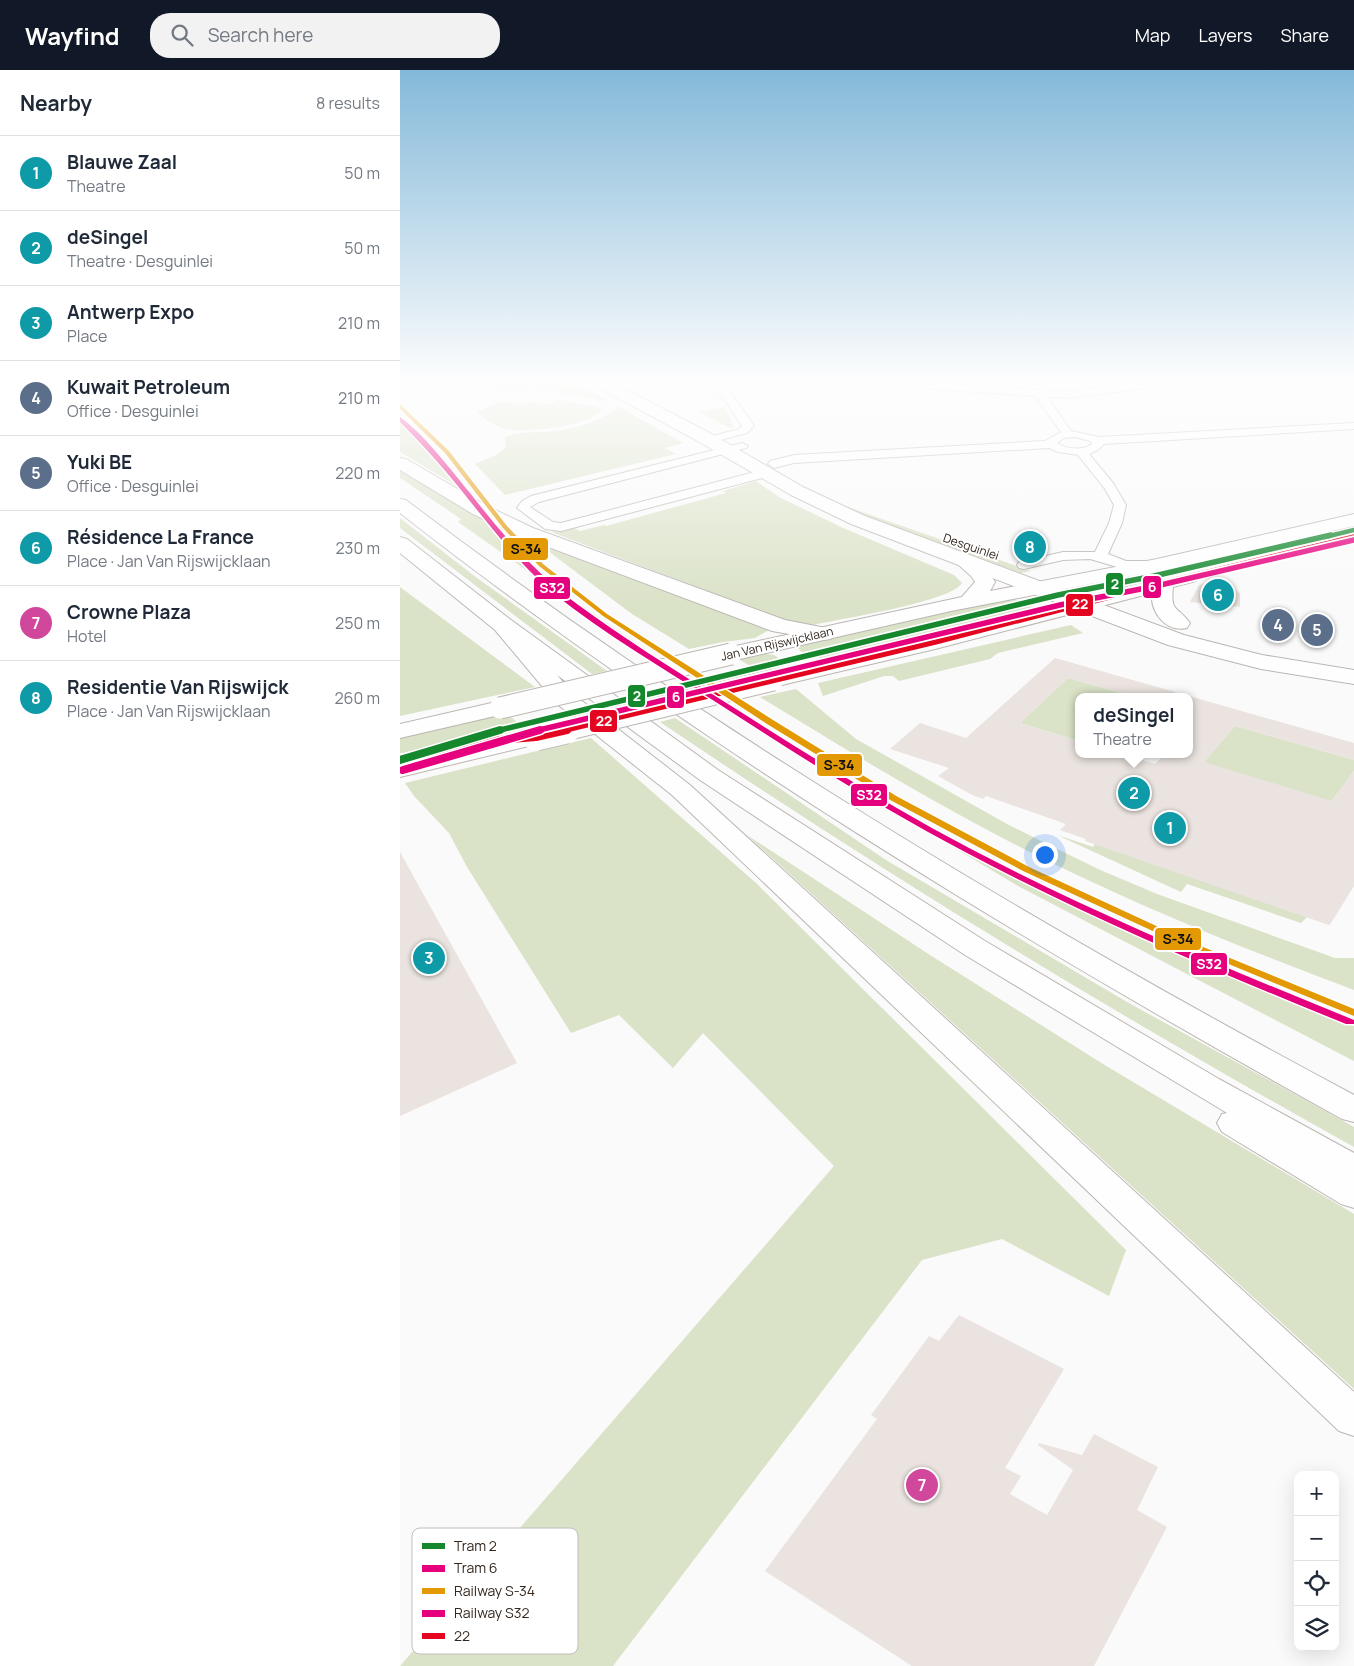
<!DOCTYPE html>
<html lang="en">
<head>
<meta charset="utf-8">
<style>
  :root { --surface:#fff; --page:#f2f2f3; --text:#1f2937; --muted:#747a83; --line:#e0e1e3; --accent:#111827 }
  body { margin:0; font-family:Manrope,sans-serif; background:var(--page); color:var(--text) }
  .controls { position:absolute; right:15px; bottom:15px; display:grid; overflow:hidden; border-radius:10px; box-shadow:0 5px 20px #0002 }
  .controls button { width:45px; height:45px; display:grid; place-items:center; padding:0; border:0; border-bottom:1px solid var(--line); background:var(--surface); color:var(--text); font:25px sans-serif }
  .you { position:absolute; left:644px; top:784px; width:18px; height:18px; margin:-12px; border:4px solid #fff; border-radius:50%; background:#1a73e8; box-shadow:0 0 0 8px #1a73e833 }
  .badge { display:grid; place-items:center; width:32px; height:32px; border-radius:50%; background:var(--accent); color:#fff; font-size:16px; font-weight:700 }
  .pin { position:absolute; translate:-50% -50%; border:2px solid #fff; box-shadow:0 1px 5px #0006 }
  .popup { position:absolute; left:675px; top:623px; width:118px; height:65px; box-sizing:border-box; display:grid; place-content:center; border-radius:10px; background:var(--surface); filter:drop-shadow(0 1px 4px #0005); font-size:16px; white-space:nowrap; color:var(--muted) }
  .popup b { font-size:19px; color:var(--text) }
  .popup::after { content:''; position:absolute; left:50%; top:100%; margin-left:-10px; border:10px solid transparent; border-top-color:var(--surface) }
  .list { margin:0; padding:0; list-style:none }
  h2 { display:flex; justify-content:space-between; align-items:center; height:65px; margin:0; padding:0 20px; font-size:21px }
  h2 small { font-size:16px; font-weight:400; color:var(--muted) }
  .list li { display:grid; grid-template-columns:32px 1fr auto; gap:15px; align-items:center; box-sizing:border-box; height:75px; padding:0 20px; border-top:1px solid var(--line) }
  .list b { display:block; font-size:19px; white-space:nowrap }
  .list p { margin:0; font-size:16px; white-space:nowrap; color:var(--muted) }
  .list em { font-size:16px; font-style:normal; color:var(--muted) }
  .icon { flex:none; width:28px; height:28px; fill:none; stroke:currentColor; stroke-width:2; stroke-linecap:round; stroke-linejoin:round }
  .map { position:relative; flex:none; width:954px; height:1596px; overflow:hidden }
  header { display:flex; align-items:center; gap:30px; box-sizing:border-box; height:70px; padding:0 25px; background:var(--accent); color:#fff }
  header strong { font-size:24px }
  nav { display:flex; gap:28px; margin-inline-start:auto; font-size:18px }
  .search { width:350px; height:45px; background:var(--page); display:flex; align-items:center; gap:12px; box-sizing:border-box; padding:0 18px; border-radius:20px; color:var(--muted); font-size:19px }
  main { display:flex }
  aside { flex:1; background:var(--surface) }
  .map>svg:first-child { display:block }
  .green { fill:#dae2c7 }
  .building { fill:#eae3df }
  .lines { fill:none; stroke-linecap:round; stroke-linejoin:round }
  .street-casing { stroke:#bcb6b2; stroke-width:2 }
  .secondary-casing { stroke:#bcb6b2; stroke-width:2 }
  .primary-casing { stroke:#bcb6b2; stroke-width:2 }
  .highway-casing { stroke:#bcb6b2; stroke-width:2 }
  .street { fill:#fefefe; fill-rule:evenodd }
  .secondary { fill:#fefefe; fill-rule:evenodd }
  .primary { fill:#fefefe; fill-rule:evenodd }
  .highway { fill:#fefefe; fill-rule:evenodd }
  .secondary-bridge-far1-casing { stroke:#bcb6b2; stroke-width:23; stroke-linecap:butt }
  .secondary-bridge-casing { stroke:#bcb6b2; stroke-width:29; stroke-linecap:butt }
  .secondary-bridge-far1 { stroke:#fefefe; stroke-width:21 }
  .secondary-bridge { stroke:#fefefe; stroke-width:27 }
  .bus-1-far1-casing { stroke:#fff; stroke-width:9 }
  .bus-1-casing { stroke:#fff; stroke-width:11 }
  .bus-1-far1 { stroke:#e40521; stroke-width:5.5 }
  .bus-1 { stroke:#e40521; stroke-width:8 }
  .rail-1-casing { stroke:#fff; stroke-width:3 }
  .rail-2-casing { stroke:#fff; stroke-width:3 }
  .rail-1 { fill:#e39903; fill-rule:evenodd }
  .rail-2 { fill:#e5007d; fill-rule:evenodd }
  .tram-1-far2-casing { stroke:#fff; stroke-width:7 }
  .tram-1-far1-casing { stroke:#fff; stroke-width:9 }
  .tram-1-casing { stroke:#fff; stroke-width:11 }
  .tram-2-far1-casing { stroke:#fff; stroke-width:9 }
  .tram-2-casing { stroke:#fff; stroke-width:11 }
  .tram-1-far2 { stroke:#15882e; stroke-width:4.5 }
  .tram-1-far1 { stroke:#15882e; stroke-width:5.5 }
  .tram-1 { stroke:#15882e; stroke-width:8 }
  .tram-2-far1 { stroke:#e6007e; stroke-width:5.5 }
  .tram-2 { stroke:#e6007e; stroke-width:8 }
  .labels { text-anchor:middle; stroke-width:4; stroke-linejoin:round; paint-order:stroke }
  .far-street-label { font-size:12px; fill:#33271e; stroke:#fff }
  .key { fill:#fff; stroke:#c2bebc; stroke-width:1 }
  .key-label { font-size:14px; fill:#33271e }
  .line-badge { stroke:#fff; stroke-width:2 }
  .badge-label { font-size:14px; text-anchor:middle; font-weight:bold; fill:#fff }
  .pale-badge-label { font-size:14px; text-anchor:middle; font-weight:bold; fill:#111 }
</style>
</head>
<body>
<header>
<strong>Wayfind</strong>
<div class="search"><svg class="icon" aria-label="search" viewBox="0 0 24 24"><circle cx="10" cy="10" r="6"/><path d="M15 15l6 6"/></svg>Search here</div>
<nav><a>Map</a><a>Layers</a><a>Share</a></nav>
</header>
<main>
<aside>
<h2>Nearby<small>8 results</small></h2>
<ul class="list">
<li><span class="badge" style="background:#0f9aa8">1</span><div><b>Blauwe Zaal</b><p>Theatre</p></div><em>50 m</em></li>
<li><span class="badge" style="background:#0f9aa8">2</span><div><b>deSingel</b><p>Theatre · Desguinlei</p></div><em>50 m</em></li>
<li><span class="badge" style="background:#0f9aa8">3</span><div><b>Antwerp Expo</b><p>Place</p></div><em>210 m</em></li>
<li><span class="badge" style="background:#5c6f8a">4</span><div><b>Kuwait Petroleum</b><p>Office · Desguinlei</p></div><em>210 m</em></li>
<li><span class="badge" style="background:#5c6f8a">5</span><div><b>Yuki BE</b><p>Office · Desguinlei</p></div><em>220 m</em></li>
<li><span class="badge" style="background:#0f9aa8">6</span><div><b>Résidence La France</b><p>Place · Jan Van Rijswijcklaan</p></div><em>230 m</em></li>
<li><span class="badge" style="background:#d1479c">7</span><div><b>Crowne Plaza</b><p>Hotel</p></div><em>250 m</em></li>
<li><span class="badge" style="background:#0f9aa8">8</span><div><b>Residentie Van Rijswijck</b><p>Place · Jan Van Rijswijcklaan</p></div><em>260 m</em></li>
</ul>
</aside>
<div class="map">
<svg width="954" height="1596" viewBox="0 0 954 1596">
  <rect width="100%" height="100%" fill="#fafafa"/>
  <g class="green">
    <polygon points="32,311 169,311 212,332 130,318 119,323 57,312"/>
    <path d="M 159,330 L 197,337 L 201,340 C 191,356 125,363 107,359 C 96,357 84,350 77,342 L 101,331 L 119,334 L 131,332 L 143,335 L 151,334 Z"/>
    <path d="M 219,337 L 283,373 L 265,378 L 276,384 L 105,425 L 75,394 L 96,385 L 106,377 L 105,367 C 118,362 129,362 143,362 C 172,360 195,354 219,337 Z"/>
    <polygon points="325,337 334,357 330,358 299,342"/>
    <path d="M 0,347 C 20,368 44,389 57,416 L 0,382 Z"/>
    <polygon points="0,398 86,451 116,483 167,526 260,589 254,590 58,452 61,449 0,408"/>
    <path d="M 356,411 L 379,427 L 441,457 L 554,505 L 562,513 C 551,532 439,549 413,555 L 397,555 L 151,462 L 175,458 L 180,461 L 204,455 L 206,456 L 326,423 L 323,421 Z"/>
    <polygon points="428,430 631,501 621,503 430,433"/>
    <polygon points="0,448 77,508 207,601 192,604 0,458"/>
    <polygon points="140,475 315,536 369,560 355,568 323,572 289,579 232,544"/>
    <polygon points="0,517 135,617 0,646"/>
    <polygon points="610,527 633,537 428,590 405,586 398,578 407,572"/>
    <polygon points="671,555 683,563 598,583 590,589 499,611 493,606 484,606 423,626 418,613"/>
    <polygon points="361,583 374,585 380,589 381,594 377,600 363,604 337,588"/>
    <polygon points="668,608 735,627 679,627 679,671 620,653"/>
    <path d="M 396,619 L 456,669 L 607,754 L 698,799 L 757,824 L 935,888 L 954,888 L 954,920 C 831,874 709,824 593,763 C 513,721 437,674 360,627 Z"/>
    <polygon points="103,641 126,659 0,688 0,665"/>
    <path d="M 275,648 L 486,790 L 727,932 L 954,1057 L 954,1077 C 716,945 485,804 260,652 Z"/>
    <polygon points="835,656 954,690 954,701 931,732 803,693"/>
    <polygon points="191,668 356,813 726,1180 709,1226 602,1169 522,1190 213,1596 0,1596 434,1096 303,963 273,998 219,945 171,963 67,797 49,763 14,726 5,713"/>
    <polygon points="460,721 660,828 769,879 954,956 954,991 618,816"/>
    <polygon points="347,765 530,885 703,994 954,1144 954,1319"/>
    <polygon points="657,765 693,777 695,774 907,847 901,853 787,814 781,822"/>
  </g>
  <g class="building">
    <polygon points="820,510 840,523 840,537 790,532 799,515"/>
    <polygon points="655,588 775,622 774,627 735,627 668,608 620,653 679,671 679,684 722,684 755,694 765,684 789,684 789,626 954,673 954,690 835,656 804,692 932,731 954,701 954,816 931,853 929,855 685,771 686,769 660,760 666,754 586,726 583,729 572,725 538,706 549,698 490,679 520,653 566,668"/>
    <polygon points="0,782 117,993 0,1046"/>
    <polygon points="559,1245 664,1299 605,1398 621,1406 610,1424 647,1445 673,1400 638,1375 639,1373 682,1385 694,1364 758,1397 737,1440 767,1457 694,1596 512,1596 365,1501 477,1349 471,1345 529,1266 539,1271"/>
  </g>
  <g class="lines">
    <defs>
      <g id="street">
        <polygon points="300,311 313,311 331,323 354,356 347,363 309,373 305,372 303,370 305,368 339,359 342,356 323,327"/>
        <path d="M 450,311 L 506,311 L 666,322 L 754,311 L 787,311 L 782,314 L 666,328 L 647,327 L 671,361 L 699,367 L 954,353 L 954,359 L 704,374 L 698,380 L 689,384 L 713,413 L 726,435 L 722,453 L 708,484 L 726,491 L 753,491 L 760,495 L 753,499 L 724,499 L 690,489 L 663,490 L 624,499 L 619,498 L 617,495 L 619,492 L 663,482 L 695,482 L 709,453 L 714,435 L 705,419 L 678,385 L 658,382 L 649,378 L 394,393 L 374,398 L 368,394 L 370,391 L 394,385 L 645,371 L 661,362 L 635,326 L 455,314 ZM 675,367 L 690,371 L 692,374 C 682,381 667,379 657,373 L 664,368 Z"/>
        <polygon points="342,373 348,376 346,378 139,432 130,437 153,452 161,453 366,399 370,400 372,403 370,406 161,461 145,459 117,438 122,431 131,426"/>
      </g>
      <g id="secondary">
        <path d="M 954,444 L 954,456 L 757,501 L 551,541 L 331,591 L 323,589 L 320,584 L 323,579 L 331,577 L 562,527 L 575,512 L 571,506 L 553,490 L 556,486 C 574,481 587,498 595,512 L 590,521 L 757,489 Z"/>
        <path d="M 789,501 L 796,503 L 799,507 L 796,511 L 773,517 C 770,543 778,536 790,553 L 787,558 C 766,563 750,542 752,523 L 535,579 L 373,617 L 365,615 L 362,610 L 365,605 L 533,566 Z"/>
        <polygon points="100,631 108,633 112,638 108,643 0,668 0,654"/>
        <polygon points="136,660 145,662 148,667 145,672 0,707 0,691"/>
      </g>
      <polygon id="primary" points="190,311 209,311 308,362 403,417 465,446 784,565 862,585 954,600 954,614 861,599 768,575 451,454 391,425 296,370 192,314"/>
      <g id="highway">
        <polygon points="0,388 6,389 87,436 133,458 385,550 431,559 434,564 431,569 423,570 372,561 119,466 73,444 0,400"/>
        <path d="M 0,429 L 6,430 C 303,656 625,849 954,1025 L 954,1052 L 942,1049 C 616,868 294,673 0,443 Z"/>
        <polygon points="0,467 7,469 111,550 318,700 585,871 819,1009 954,1083 954,1138 941,1134 822,1062 817,1053 822,1044 827,1043 565,885 300,710 157,605 173,624 290,715 954,1322 954,1366 939,1361 272,725 157,634 95,560 0,483"/>
      </g>
    </defs>
    <use href="#street" class="street-casing"/>
    <use href="#secondary" class="secondary-casing"/>
    <use href="#primary" class="primary-casing"/>
    <use href="#highway" class="highway-casing"/>
    <use href="#street" class="street"/>
    <use href="#secondary" class="secondary"/>
    <use href="#primary" class="primary"/>
    <use href="#highway" class="highway"/>
    <defs>
      <g id="secondary-bridge-far1">
        <polyline points="100,638 331,584"/>
        <polyline points="161,661 373,610"/>
      </g>
      <polyline id="secondary-bridge" points="136,667 166,660"/>
    </defs>
    <use href="#secondary-bridge-far1" class="secondary-bridge-far1-casing"/>
    <use href="#secondary-bridge" class="secondary-bridge-casing"/>
    <use href="#secondary-bridge-far1" class="secondary-bridge-far1"/>
    <use href="#secondary-bridge" class="secondary-bridge"/>
    <defs>
      <polyline id="bus-1-far1" points="161,661 535,572 763,513 954,467"/>
      <polyline id="bus-1" points="0,689 84,671 136,667 167,660"/>
    </defs>
    <use href="#bus-1-far1" class="bus-1-far1-casing"/>
    <use href="#bus-1" class="bus-1-casing"/>
    <use href="#bus-1-far1" class="bus-1-far1"/>
    <use href="#bus-1" class="bus-1"/>
    <defs>
      <polygon id="rail-1" points="0,334 49,381 107,456 143,494 207,544 373,650 498,727 629,797 791,872 954,939 954,946 785,876 623,801 492,731 367,654 203,546 139,496 103,458 45,383 0,339"/>
      <path id="rail-2" d="M 0,347 C 25,365 50,399 70,423 C 102,464 135,503 177,534 C 223,568 272,598 320,629 C 403,681 485,734 571,779 C 695,844 824,897 954,950 L 954,954 L 946,954 C 818,902 690,848 567,783 C 483,739 402,688 322,636 C 265,599 205,565 152,522 C 116,491 87,452 57,415 C 39,393 20,372 0,352 Z"/>
    </defs>
    <use href="#rail-1" class="rail-1-casing"/>
    <use href="#rail-2" class="rail-2-casing"/>
    <use href="#rail-1" class="rail-1"/>
    <use href="#rail-2" class="rail-2"/>
    <defs>
      <polyline id="tram-1-far2" points="925,467 954,460"/>
      <polyline id="tram-1-far1" points="96,661 658,525 754,506 931,465"/>
      <polyline id="tram-1" points="0,690 100,660"/>
      <polyline id="tram-2-far1" points="135,661 660,535 756,516 954,470"/>
      <polyline id="tram-2" points="3,700 140,660"/>
    </defs>
    <use href="#tram-1-far2" class="tram-1-far2-casing"/>
    <use href="#tram-1-far1" class="tram-1-far1-casing"/>
    <use href="#tram-1" class="tram-1-casing"/>
    <use href="#tram-2-far1" class="tram-2-far1-casing"/>
    <use href="#tram-2" class="tram-2-casing"/>
    <use href="#tram-1-far2" class="tram-1-far2"/>
    <use href="#tram-1-far1" class="tram-1-far1"/>
    <use href="#tram-1" class="tram-1"/>
    <use href="#tram-2-far1" class="tram-2-far1"/>
    <use href="#tram-2" class="tram-2"/>
  </g>
  <linearGradient id="sky" x2="0" y2="1"><stop stop-color="#84b9d9"/><stop offset="0.58" stop-color="#fdfdfd"/><stop offset="1" stop-color="#fdfdfd" stop-opacity="0"/></linearGradient>
  <rect width="954" height="535" fill="url(#sky)"/>
  <g class="labels">
    <g class="far-street-label">
      <text transform="translate(571 477) rotate(19)" y="4">Desguinlei</text>
      <text transform="translate(377 574) rotate(-13)" y="4">Jan Van Rijswijcklaan</text>
    </g>
  </g>
  <rect x="12" y="1458" width="166" height="126" rx="8" class="key"/>
  <rect x="22" y="1473" width="23" height="6" fill="#15882e"/>
  <rect x="22" y="1495" width="23" height="7" fill="#e6007e"/>
  <rect x="22" y="1518" width="23" height="6" fill="#e39903"/>
  <rect x="22" y="1540" width="23" height="7" fill="#e5007d"/>
  <rect x="22" y="1563" width="23" height="6" fill="#e40521"/>
  <g class="key-label">
    <text x="54" y="1481">Tram 2</text>
    <text x="54" y="1503">Tram 6</text>
    <text x="54" y="1526">Railway S-34</text>
    <text x="54" y="1548">Railway S32</text>
    <text x="54" y="1571">22</text>
  </g>
  <g class="line-badge">
    <rect x="102" y="467" width="47" height="24" rx="5" fill="#e39903"/>
    <rect x="705" y="502" width="19" height="24" rx="5" fill="#15882e"/>
    <rect x="742" y="505" width="20" height="24" rx="5" fill="#e6007e"/>
    <rect x="133" y="506" width="38" height="24" rx="5" fill="#e5007d"/>
    <rect x="665" y="523" width="29" height="24" rx="5" fill="#e40521"/>
    <rect x="227" y="614" width="19" height="24" rx="5" fill="#15882e"/>
    <rect x="266" y="615" width="19" height="24" rx="5" fill="#e6007e"/>
    <rect x="189" y="639" width="29" height="24" rx="5" fill="#e40521"/>
    <rect x="416" y="683" width="47" height="24" rx="5" fill="#e39903"/>
    <rect x="450" y="713" width="38" height="24" rx="5" fill="#e5007d"/>
    <rect x="754" y="857" width="48" height="24" rx="5" fill="#e39903"/>
    <rect x="790" y="882" width="38" height="24" rx="5" fill="#e5007d"/>
  </g>
  <g class="badge-label">
    <text x="715" y="519">2</text>
    <text x="752" y="522">6</text>
    <text x="152" y="523">S32</text>
    <text x="680" y="539">22</text>
    <text x="237" y="631">2</text>
    <text x="276" y="632">6</text>
    <text x="204" y="656">22</text>
    <text x="469" y="730">S32</text>
    <text x="809" y="899">S32</text>
  </g>
  <g class="pale-badge-label">
    <text x="126" y="484">S-34</text>
    <text x="439" y="700">S-34</text>
    <text x="778" y="874">S-34</text>
  </g>
</svg>
<div class="controls">
<button>+</button>
<button>−</button>
<button><svg class="icon" aria-label="locate" viewBox="0 0 24 24"><circle cx="12" cy="12" r="6"/><path d="M12 2v4M12 18v4M2 12h4M18 12h4"/></svg></button>
<button><svg class="icon" aria-label="layers" viewBox="0 0 24 24"><path d="M12 4l9 5-9 5-9-5zM3 14l9 5 9-5"/></svg></button>
</div>
<div class="you"></div>
<div class="pin badge" style="left:770px;top:758px;background:#0f9aa8">1</div>
<div class="pin badge" style="left:734px;top:723px;background:#0f9aa8">2</div>
<div class="popup"><b>deSingel</b>Theatre</div>
<div class="pin badge" style="left:29px;top:888px;background:#0f9aa8">3</div>
<div class="pin badge" style="left:878px;top:555px;background:#5c6f8a">4</div>
<div class="pin badge" style="left:917px;top:560px;background:#5c6f8a">5</div>
<div class="pin badge" style="left:818px;top:525px;background:#0f9aa8">6</div>
<div class="pin badge" style="left:522px;top:1415px;background:#d1479c">7</div>
<div class="pin badge" style="left:630px;top:477px;background:#0f9aa8">8</div>
</div>
</main>
</body>
</html>
